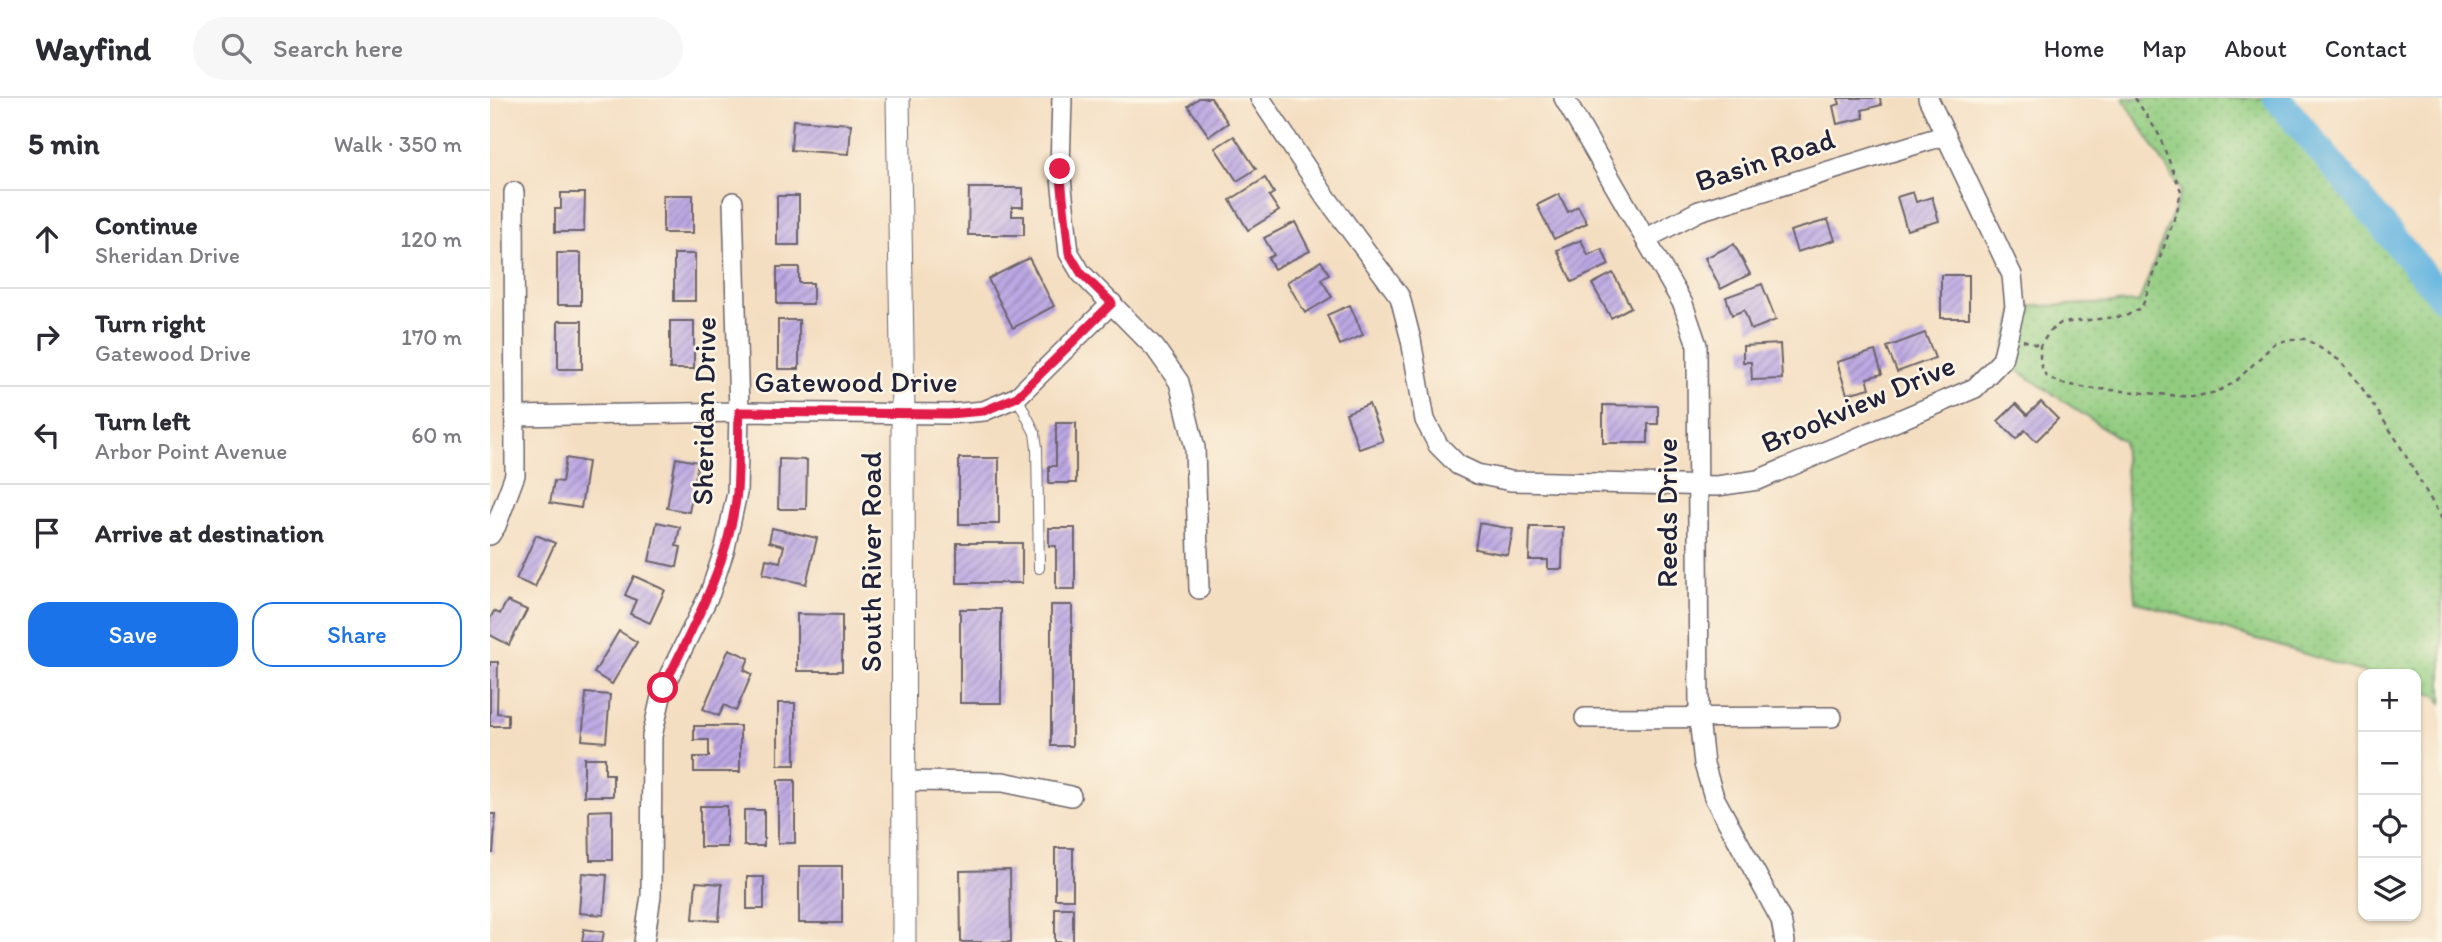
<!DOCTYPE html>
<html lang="en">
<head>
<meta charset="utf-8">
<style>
  :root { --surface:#fff; --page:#f7f7f7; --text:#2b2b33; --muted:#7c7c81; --line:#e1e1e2; --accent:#1a73e8 }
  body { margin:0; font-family:Itim,sans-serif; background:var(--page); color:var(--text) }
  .controls { position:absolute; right:21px; bottom:21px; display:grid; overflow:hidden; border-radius:14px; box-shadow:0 2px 5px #0004 }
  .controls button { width:63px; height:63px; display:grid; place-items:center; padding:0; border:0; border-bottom:2px solid var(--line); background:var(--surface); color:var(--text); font:35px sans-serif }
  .stop { position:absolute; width:21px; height:21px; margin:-16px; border:5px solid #e11d48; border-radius:50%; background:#fff }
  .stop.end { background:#e11d48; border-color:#fff; box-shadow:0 2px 7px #0008 }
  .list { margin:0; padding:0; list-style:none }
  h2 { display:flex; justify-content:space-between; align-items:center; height:91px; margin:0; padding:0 28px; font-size:30px }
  h2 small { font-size:23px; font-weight:400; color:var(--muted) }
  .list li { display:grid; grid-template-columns:46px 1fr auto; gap:21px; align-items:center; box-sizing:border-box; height:98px; padding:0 28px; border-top:2px solid var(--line) }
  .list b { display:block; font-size:26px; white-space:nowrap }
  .list p { margin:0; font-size:23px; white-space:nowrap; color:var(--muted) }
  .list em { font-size:23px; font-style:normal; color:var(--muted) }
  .actions { display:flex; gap:14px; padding:21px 28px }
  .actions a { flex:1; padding:16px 0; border:2px solid var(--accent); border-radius:21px; text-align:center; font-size:24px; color:var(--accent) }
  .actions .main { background:var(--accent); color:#fff }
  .icon { flex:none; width:38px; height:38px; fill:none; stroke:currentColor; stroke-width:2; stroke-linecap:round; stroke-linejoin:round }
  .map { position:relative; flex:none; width:1952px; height:844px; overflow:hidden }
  header { display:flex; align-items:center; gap:42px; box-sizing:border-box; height:98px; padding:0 35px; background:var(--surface); border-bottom:2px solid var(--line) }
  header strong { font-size:33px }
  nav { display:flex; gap:38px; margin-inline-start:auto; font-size:24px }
  .search { width:490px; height:63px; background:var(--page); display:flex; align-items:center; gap:18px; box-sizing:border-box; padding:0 24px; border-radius:38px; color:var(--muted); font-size:26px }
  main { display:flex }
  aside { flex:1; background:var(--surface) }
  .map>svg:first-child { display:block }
  .grass { fill:url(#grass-dots); stroke:#5a775e; stroke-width:2 }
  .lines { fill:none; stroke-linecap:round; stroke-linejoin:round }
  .river { stroke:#65b5e0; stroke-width:28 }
  .building { fill:url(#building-hatch) }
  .service-casing { stroke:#6c646a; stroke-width:12 }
  .minor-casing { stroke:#6c646a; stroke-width:22 }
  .tertiary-casing { stroke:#6c646a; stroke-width:25 }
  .path { stroke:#6c646a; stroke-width:2.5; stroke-dasharray:5 5; stroke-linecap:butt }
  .service { stroke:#fff; stroke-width:10 }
  .minor { stroke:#fff; stroke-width:19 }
  .tertiary { stroke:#fff; stroke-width:23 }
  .route { stroke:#e11d48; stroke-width:9 }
  .labels { text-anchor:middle; stroke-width:5; stroke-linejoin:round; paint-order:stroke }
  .street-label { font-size:30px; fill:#22223b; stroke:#fcf5e5 }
</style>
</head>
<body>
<header>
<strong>Wayfind</strong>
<div class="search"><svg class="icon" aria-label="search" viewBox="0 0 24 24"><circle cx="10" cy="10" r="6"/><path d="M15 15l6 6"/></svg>Search here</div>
<nav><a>Home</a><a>Map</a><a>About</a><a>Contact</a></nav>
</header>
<main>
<aside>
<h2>5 min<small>Walk · 350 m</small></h2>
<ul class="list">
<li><svg class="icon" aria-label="ahead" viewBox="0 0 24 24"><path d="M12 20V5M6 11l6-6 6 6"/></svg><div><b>Continue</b><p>Sheridan Drive</p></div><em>120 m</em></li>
<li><svg class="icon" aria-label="right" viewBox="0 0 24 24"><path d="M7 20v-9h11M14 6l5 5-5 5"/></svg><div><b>Turn right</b><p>Gatewood Drive</p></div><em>170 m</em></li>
<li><svg class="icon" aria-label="left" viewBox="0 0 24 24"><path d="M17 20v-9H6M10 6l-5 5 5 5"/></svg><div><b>Turn left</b><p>Arbor Point Avenue</p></div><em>60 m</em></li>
<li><svg class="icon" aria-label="arrive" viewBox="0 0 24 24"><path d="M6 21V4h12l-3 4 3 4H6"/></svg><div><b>Arrive at destination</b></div></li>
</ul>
<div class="actions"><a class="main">Save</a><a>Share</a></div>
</aside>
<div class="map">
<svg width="1952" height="844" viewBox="0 0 1952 844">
  <defs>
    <pattern id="grass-dots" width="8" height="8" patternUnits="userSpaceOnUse" patternTransform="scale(1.75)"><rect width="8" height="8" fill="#91cc80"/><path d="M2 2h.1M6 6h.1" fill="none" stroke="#7daf70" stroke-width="1.8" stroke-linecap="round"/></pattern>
    <pattern id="building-hatch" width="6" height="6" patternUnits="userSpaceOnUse" patternTransform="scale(1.75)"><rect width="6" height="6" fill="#bca7e3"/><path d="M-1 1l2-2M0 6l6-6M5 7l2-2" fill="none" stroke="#9888b9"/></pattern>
  </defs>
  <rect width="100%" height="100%" fill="#fcf5e5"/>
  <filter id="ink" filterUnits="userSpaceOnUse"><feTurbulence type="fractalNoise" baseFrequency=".0143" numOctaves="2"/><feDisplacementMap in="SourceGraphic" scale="14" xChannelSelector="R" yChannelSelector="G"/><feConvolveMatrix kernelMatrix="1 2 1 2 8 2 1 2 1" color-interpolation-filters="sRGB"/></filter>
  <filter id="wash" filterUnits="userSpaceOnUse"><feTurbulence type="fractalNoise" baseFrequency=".00686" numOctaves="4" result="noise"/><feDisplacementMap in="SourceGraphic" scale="28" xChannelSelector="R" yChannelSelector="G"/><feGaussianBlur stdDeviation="1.57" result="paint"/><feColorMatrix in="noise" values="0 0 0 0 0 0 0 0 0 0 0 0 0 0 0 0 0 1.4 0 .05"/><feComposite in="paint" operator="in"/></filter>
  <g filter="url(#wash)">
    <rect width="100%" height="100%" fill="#f4dec1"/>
    <polygon class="grass" points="1633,0 1790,0 1890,125 1952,189 1952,605 1947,598 1926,591 1926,576 1879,576 1645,503 1633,343 1512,262 1525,209 1649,204 1691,93"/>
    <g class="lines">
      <polyline class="river" points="1787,0 1952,199"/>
    </g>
    <g id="blocks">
      <g class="building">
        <polygon points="709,0 721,0 738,25 719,38 698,8"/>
        <polygon points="1348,0 1390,0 1391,7 1372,12 1374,20 1347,26 1343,8 1350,6"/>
        <polygon points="303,22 361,26 359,56 301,52"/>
        <polygon points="744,38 766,71 747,83 725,50"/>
        <polygon points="775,80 784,95 779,98 789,113 758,132 740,102"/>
        <polygon points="479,90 533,90 533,109 522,109 522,118 534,118 534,137 478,137"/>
        <polygon points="1423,94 1426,104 1442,99 1449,123 1417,132 1407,99"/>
        <polygon points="71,95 95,95 94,134 65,134 65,111 71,111"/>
        <polygon points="1069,96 1078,114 1088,108 1097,125 1064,141 1047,107"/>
        <rect x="173" y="97" width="30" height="38"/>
        <rect x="287" y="98" width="22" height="49"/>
        <polygon points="1338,122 1345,142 1307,154 1300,133"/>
        <polygon points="805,124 820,153 784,171 778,160 784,157 774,140"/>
        <polygon points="1091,142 1098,157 1112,151 1119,167 1082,184 1067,152"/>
        <polygon points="1244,146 1260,176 1231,191 1215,160"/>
        <rect x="67" y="155" width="24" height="52"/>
        <rect x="184" y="156" width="21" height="47"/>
        <polygon points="539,160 564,208 523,230 498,181"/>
        <polygon points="831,163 839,176 831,181 842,199 815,215 797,184"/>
        <polygon points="287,169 309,169 309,185 323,185 323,206 287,206"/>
        <polygon points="1123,175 1141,209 1121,220 1102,186"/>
        <rect x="1451" y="177" width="28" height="43"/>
        <polygon points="1272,186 1286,222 1261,232 1254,212 1242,217 1236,199"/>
        <polygon points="860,207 873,237 850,247 837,217"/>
        <rect x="288" y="222" width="21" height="49"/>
        <rect x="68" y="223" width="24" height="48"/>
        <rect x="180" y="223" width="24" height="48"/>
        <polygon points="1435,235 1445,260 1407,274 1397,249"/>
        <polygon points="1290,246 1292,281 1262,282 1261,264 1253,264 1253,248"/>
        <polygon points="1385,253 1392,276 1377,280 1380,290 1357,296 1347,264"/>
        <polygon points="1551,304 1568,321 1546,343 1535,332 1526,341 1508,323 1526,306 1537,317"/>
        <polygon points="879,306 893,343 869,351 856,315"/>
        <polygon points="1113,307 1168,308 1168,326 1158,326 1158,345 1113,345"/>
        <polygon points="566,325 586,325 586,385 559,385 559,368 566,368"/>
        <polygon points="76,360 98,364 91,410 60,405 64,383 72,384"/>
        <polygon points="186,360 208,364 199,414 177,410"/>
        <rect x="469" y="360" width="40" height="66"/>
        <polygon points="289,361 317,362 316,411 288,411"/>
        <polygon points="167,424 190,429 186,448 191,449 187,469 159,463"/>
        <polygon points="989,425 1023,431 1018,457 985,451"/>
        <polygon points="1040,429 1073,429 1072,471 1058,471 1058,462 1039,462"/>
        <polygon points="282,430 327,440 316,486 273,476 276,461 290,464 294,448 279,444"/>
        <polygon points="559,430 585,430 585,491 566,491 566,448 559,448"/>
        <polygon points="46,437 65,445 45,489 26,481"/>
        <rect x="467" y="445" width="65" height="40"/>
        <polygon points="144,478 175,492 160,525 140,516 146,502 135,497"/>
        <polygon points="17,503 37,512 19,547 0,537 0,521 4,513 10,516"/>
        <rect x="561" y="507" width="21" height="141"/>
        <rect x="470" y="511" width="41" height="94"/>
        <polygon points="307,516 352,517 352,573 307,573"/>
        <polygon points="129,533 147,544 122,586 104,575"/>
        <polygon points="239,551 259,560 254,572 262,576 246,613 234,607 229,618 213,611"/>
        <polygon points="0,564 8,564 7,615 18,616 18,628 0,628"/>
        <polygon points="96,595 120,597 116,644 92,642"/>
        <rect x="288" y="605" width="17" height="62"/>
        <polygon points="204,628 250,628 250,674 204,674 204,659 219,659 219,642 204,642"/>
        <polygon points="94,660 115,660 115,676 123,676 123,698 94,698"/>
        <rect x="288" y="682" width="17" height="63"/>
        <rect x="210" y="708" width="27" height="41"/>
        <polygon points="122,712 122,762 100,762 99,713"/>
        <rect x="254" y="712" width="20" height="36"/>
        <polygon points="0,716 6,716 3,755 0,755"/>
        <rect x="565" y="750" width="18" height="51"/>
        <rect x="309" y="768" width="43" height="57"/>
        <polygon points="520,772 521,844 471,844 470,773"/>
        <polygon points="92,775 117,777 114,817 89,815"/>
        <rect x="257" y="779" width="17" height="32"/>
        <polygon points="206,784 232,786 229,823 203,821"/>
        <rect x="565" y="810" width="18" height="34"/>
        <polygon points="94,831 114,834 112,844 92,844"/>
      </g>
    </g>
  </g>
  <g filter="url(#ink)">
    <use href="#blocks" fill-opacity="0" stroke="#6c646a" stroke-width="2"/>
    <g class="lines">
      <defs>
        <polyline id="service" points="527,299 545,335 547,350 549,470"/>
        <g id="minor">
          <polyline points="572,0 570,71 579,155 591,175 665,250 689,284 705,350 709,491"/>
          <polyline points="770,0 833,95 910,199 921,242 935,322 948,347 968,367 987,376 1021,383 1227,388 1268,382 1485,290 1512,262 1525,209 1522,177 1438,0"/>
          <polyline points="1074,0 1193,206 1207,247 1209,620 1214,666 1224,699 1291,822 1295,844"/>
          <polyline points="1155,141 1209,113 1456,37"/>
          <polyline points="26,318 249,314 459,316 494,313 527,299 622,205"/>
          <polyline points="0,437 6,428 25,377 24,94"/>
          <polyline points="1095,620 1342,619"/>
          <polyline points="412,683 513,684 581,698"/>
          <polyline points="154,844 161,798 162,638 173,590 220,495 235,450 247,395 249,314 243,104"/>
        </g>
        <polyline id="tertiary" points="408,0 413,315 414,844"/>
      </defs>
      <use href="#service" class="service-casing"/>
      <use href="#minor" class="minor-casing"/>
      <use href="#tertiary" class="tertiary-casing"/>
      <g class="path">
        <polyline points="1645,0 1668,35 1691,93 1687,113 1652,209 1636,218 1571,225 1560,233 1550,248 1550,265 1556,278 1569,285 1598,290 1703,299 1727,294 1745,284 1784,246 1800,241 1816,241 1852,264 1868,284 1906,341 1952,421"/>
        <polyline points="1533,242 1550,248"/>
      </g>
      <use href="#service" class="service"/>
      <use href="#minor" class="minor"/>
      <use href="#tertiary" class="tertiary"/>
    </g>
  </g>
  <g class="lines" filter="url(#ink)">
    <path class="route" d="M 173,590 C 204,527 239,465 247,394 C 249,368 248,340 249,314 L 459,316 L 494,313 L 527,299 L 622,205 L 591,175 L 579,155 L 570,71"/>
  </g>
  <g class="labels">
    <g class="street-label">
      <text transform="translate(1275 62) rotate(-18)" y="10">Basin Road</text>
      <text x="366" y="294">Gatewood Drive</text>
      <text transform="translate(1368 306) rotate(-23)" y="10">Brookview Drive</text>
      <text transform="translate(214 313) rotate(-89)" y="10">Sheridan Drive</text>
      <text transform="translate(1177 415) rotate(-90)" y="10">Reeds Drive</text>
      <text transform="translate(381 464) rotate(-90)" y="10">South River Road</text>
    </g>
  </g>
</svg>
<div class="controls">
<button>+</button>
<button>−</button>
<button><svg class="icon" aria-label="locate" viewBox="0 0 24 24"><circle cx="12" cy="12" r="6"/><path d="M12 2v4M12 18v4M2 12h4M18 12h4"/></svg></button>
<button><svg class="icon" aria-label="layers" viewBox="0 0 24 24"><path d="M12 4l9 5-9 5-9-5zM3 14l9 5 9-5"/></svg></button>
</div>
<div class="stop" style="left:173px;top:590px"></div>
<div class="stop end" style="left:570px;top:71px"></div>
</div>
</main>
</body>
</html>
